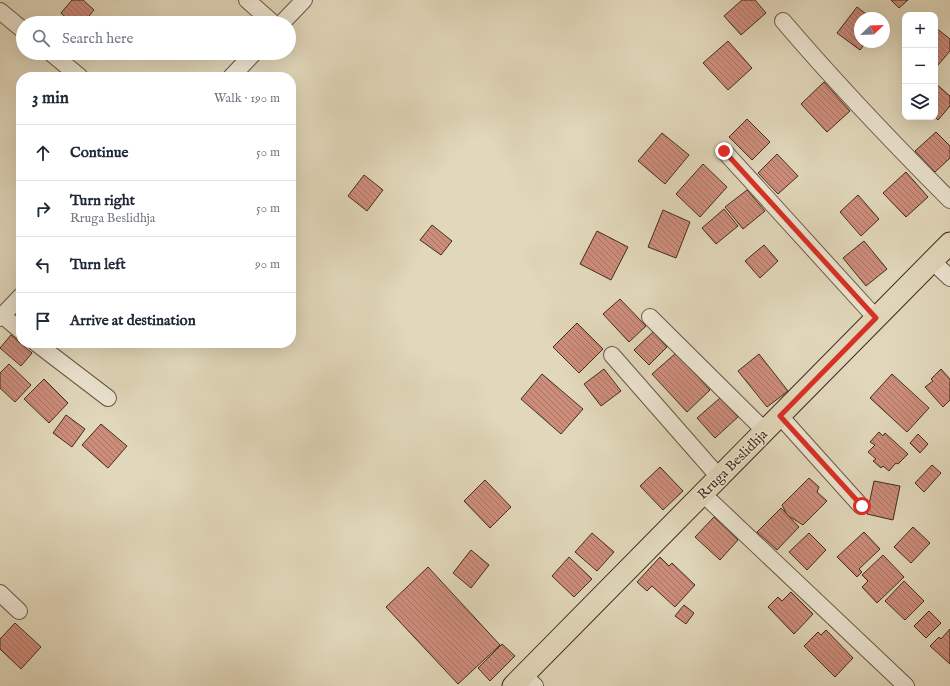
<!DOCTYPE html>
<html lang="en">
<head>
<meta charset="utf-8">
<style>
  :root { --surface:#fff; --page:#f2f2f3; --text:#1f2937; --muted:#747a83; --line:#e0e1e3 }
  body { margin:0; font-family:"IM FELL English",serif; background:var(--page); color:var(--text) }
  .controls { position:absolute; right:12px; top:12px; display:grid; overflow:hidden; border-radius:8px; box-shadow:0 4px 16px #0002 }
  .controls button { width:36px; height:36px; display:grid; place-items:center; padding:0; border:0; border-bottom:1px solid var(--line); background:var(--surface); color:var(--text); font:20px sans-serif }
  .compass { position:absolute; left:854px; top:12px; width:36px; height:36px; border-radius:50%; background:var(--surface); box-shadow:0 4px 16px #0002; rotate:67deg }
  .stop { position:absolute; width:12px; height:12px; margin:-9px; border:3px solid #d93025; border-radius:50%; background:#fff }
  .stop.end { background:#d93025; border-color:#fff; box-shadow:0 1px 4px #0008 }
  .list { margin:0; padding:0; list-style:none }
  h2 { display:flex; justify-content:space-between; align-items:center; height:52px; margin:0; padding:0 16px; font-size:17px }
  h2 small { font-size:13px; font-weight:400; color:var(--muted) }
  .list li { display:grid; grid-template-columns:26px 1fr auto; gap:12px; align-items:center; box-sizing:border-box; height:56px; padding:0 16px; border-top:1px solid var(--line) }
  .list b { display:block; font-size:15px; white-space:nowrap }
  .list p { margin:0; font-size:13px; white-space:nowrap; color:var(--muted) }
  .list em { font-size:13px; font-style:normal; color:var(--muted) }
  .icon { flex:none; width:22px; height:22px; fill:none; stroke:currentColor; stroke-width:2; stroke-linecap:round; stroke-linejoin:round }
  .map { position:relative; flex:none; width:950px; height:686px; overflow:hidden }
  .search { position:absolute; background:var(--surface); box-shadow:0 4px 16px #0002; left:16px; top:16px; width:280px; height:44px; display:flex; align-items:center; gap:10px; box-sizing:border-box; padding:0 14px; border-radius:22px; color:var(--muted); font-size:15px }
  .panel { position:absolute; background:var(--surface); box-shadow:0 4px 16px #0002; left:16px; top:72px; width:280px; height:276px; border-radius:16px }
  .map>svg:first-child { display:block }
  .building { fill:url(#building-back-hatch); stroke:#422d1c }
  .lines { fill:none; stroke-linecap:round; stroke-linejoin:round }
  .minor-casing { stroke:#6a5844; stroke-width:18 }
  .major-casing { stroke:#422d1c; stroke-width:23 }
  .minor { stroke:#ece5d2; stroke-width:16 }
  .major { stroke:#e1d7ba; stroke-width:21 }
  .route { stroke:#d93025; stroke-width:5 }
  .labels { text-anchor:middle; stroke-width:3; stroke-linejoin:round; paint-order:stroke }
  .street-label { font-size:14px; fill:#422d1c; stroke:#ece5d2 }
</style>
</head>
<body>
<div class="map">
<svg width="950" height="686" viewBox="0 0 950 686">
  <defs>
    <pattern id="building-back-hatch" width="6" height="6" patternUnits="userSpaceOnUse"><rect width="6" height="6" fill="#cd8d7b"/><path d="M-1 5l2 2M0 0l6 6M5-1l2 2" fill="none" stroke="#a87464"/></pattern>
  </defs>
  <rect width="100%" height="100%" fill="#e1d7ba"/>
  <filter id="stains"><feTurbulence type="fractalNoise" baseFrequency=".005" numOctaves="4"/><feColorMatrix values="0 0 0 0 .2 0 0 0 0 .09 0 0 0 0 .02 0 0 0 .5 -.17"/></filter>
  <radialGradient id="worn" r=".72"><stop offset=".6" stop-color="#630" stop-opacity="0"/><stop offset="1" stop-color="#630" stop-opacity=".3"/></radialGradient>
  <g class="building">
    <polygon points="72,0 83,0 94,10 83,23 72,23 61,13"/>
    <polygon points="742,0 755,0 766,13 741,35 724,16"/>
    <polygon points="891,0 908,0 899,8"/>
    <polygon points="857,7 871,18 860,18 860,42 866,42 860,50 837,33"/>
    <polygon points="935,28 936,28 950,39 950,51 938,65 935,62"/>
    <polygon points="728,41 752,68 728,90 703,63"/>
    <polygon points="824,82 850,111 827,132 801,104"/>
    <polygon points="935,83 950,96 950,106 938,120 935,117"/>
    <polygon points="747,119 770,142 752,160 729,137"/>
    <polygon points="936,132 950,146 950,158 935,172 915,151"/>
    <polygon points="662,133 689,155 665,184 638,161"/>
    <polygon points="777,154 798,176 778,194 758,173"/>
    <polygon points="703,164 727,187 700,217 676,194"/>
    <polygon points="906,172 928,197 906,217 883,193"/>
    <polygon points="364,175 383,190 367,211 348,196"/>
    <polygon points="747,190 765,211 743,229 725,207"/>
    <polygon points="858,195 879,219 861,236 840,212"/>
    <polygon points="724,209 738,226 716,244 702,228"/>
    <polygon points="663,210 690,222 676,258 648,247"/>
    <polygon points="432,225 452,241 441,255 420,240"/>
    <polygon points="597,231 628,247 611,280 580,264"/>
    <polygon points="864,241 887,269 866,286 843,258"/>
    <polygon points="764,245 778,261 760,278 745,261"/>
    <polygon points="620,299 646,326 629,342 603,314"/>
    <polygon points="577,323 603,349 579,373 553,347"/>
    <polygon points="653,332 667,347 649,365 634,350"/>
    <polygon points="11,335 32,353 21,366 0,348"/>
    <polygon points="676,353 710,390 687,412 652,374"/>
    <polygon points="759,354 788,391 767,407 738,371"/>
    <polygon points="9,364 31,385 15,402 0,388 0,373"/>
    <polygon points="604,369 621,391 601,406 584,384"/>
    <polygon points="941,369 950,379 950,400 943,407 925,387 933,381 931,379"/>
    <polygon points="542,374 583,409 561,434 521,399"/>
    <polygon points="892,374 929,408 907,432 870,398"/>
    <polygon points="44,379 68,403 49,423 24,399"/>
    <polygon points="720,398 738,417 715,438 697,418"/>
    <polygon points="66,415 85,429 72,447 53,433"/>
    <polygon points="101,424 127,446 108,468 82,445"/>
    <polygon points="879,432 883,436 885,433 908,454 898,464 896,463 889,471 883,466 881,468 873,461 876,459 868,452 875,445 870,442"/>
    <polygon points="918,434 928,444 920,453 910,443"/>
    <polygon points="932,465 941,473 924,492 915,483"/>
    <polygon points="660,467 683,491 663,510 640,486"/>
    <polygon points="809,478 819,487 817,492 827,501 803,525 787,515 782,505"/>
    <polygon points="485,480 511,507 490,528 464,501"/>
    <polygon points="874,481 900,486 893,520 867,514"/>
    <polygon points="781,508 799,527 777,550 757,532"/>
    <polygon points="714,517 738,540 720,560 695,537"/>
    <polygon points="913,527 930,543 911,563 894,547"/>
    <polygon points="864,532 880,549 859,569 862,572 857,577 837,557"/>
    <polygon points="592,533 614,552 597,571 575,552"/>
    <polygon points="809,533 826,550 807,570 789,552"/>
    <polygon points="471,550 489,565 471,588 453,573"/>
    <polygon points="883,555 904,577 877,603 862,587 868,581 862,575"/>
    <polygon points="569,557 592,579 574,597 552,576"/>
    <polygon points="660,557 669,566 672,563 695,585 675,607 652,586 647,591 637,582"/>
    <polygon points="428,567 500,645 458,684 386,607"/>
    <polygon points="904,581 924,601 905,620 885,601"/>
    <polygon points="791,592 813,614 794,634 768,607 778,597 782,601"/>
    <polygon points="684,605 694,613 686,624 675,616"/>
    <polygon points="929,611 941,623 926,638 914,626"/>
    <polygon points="15,623 41,647 21,669 0,649 0,639"/>
    <polygon points="950,629 950,664 930,646 939,637 941,639"/>
    <polygon points="826,630 853,658 835,677 804,646 818,632 821,635"/>
    <polygon points="502,644 515,656 490,681 478,668"/>
  </g>
  <g class="lines">
    <defs>
      <g id="minor">
        <polyline points="247,0 273,23"/>
        <polyline points="0,11 23,30"/>
        <path d="M 783,21 C 836,83 892,142 950,200"/>
        <polyline points="282,23 304,0"/>
        <polyline points="51,53 80,77"/>
        <polyline points="231,77 254,53"/>
        <polyline points="724,151 876,318"/>
        <polyline points="932,261 950,278"/>
        <polyline points="2,315 21,331"/>
        <polyline points="650,317 765,431"/>
        <polyline points="0,318 21,296"/>
        <polyline points="36,343 108,398"/>
        <polyline points="612,355 719,477"/>
        <polyline points="780,416 861,506"/>
        <polyline points="703,494 906,686"/>
        <polyline points="0,593 19,611"/>
        <polyline points="524,676 535,686"/>
      </g>
      <polyline id="major" points="513,686 950,243"/>
    </defs>
    <use href="#minor" class="minor-casing"/>
    <use href="#major" class="major-casing"/>
    <use href="#minor" class="minor"/>
    <use href="#major" class="major"/>
  </g>
  <g class="lines">
    <polyline class="route" points="724,151 876,318 780,416 862,506"/>
  </g>
  <g class="labels">
    <g class="street-label">
      <text transform="translate(732 464) rotate(-45)" y="5">Rruga Beslidhja</text>
    </g>
  </g>
  <rect width="100%" height="100%" filter="url(#stains)"/>
  <rect width="100%" height="100%" fill="url(#worn)"/>
</svg>
<div class="controls">
<button>+</button>
<button>−</button>
<button><svg class="icon" aria-label="layers" viewBox="0 0 24 24"><path d="M12 4l9 5-9 5-9-5zM3 14l9 5 9-5"/></svg></button>
</div>
<svg class="compass" viewBox="-18 -18 36 36"><path d="M0-13l5 13h-10z" fill="#e53935"/><path d="M0 13l5-13h-10z" fill="#747a83"/></svg>
<div class="stop" style="left:862px;top:506px"></div>
<div class="stop end" style="left:724px;top:151px"></div>
<div class="search"><svg class="icon" aria-label="search" viewBox="0 0 24 24"><circle cx="10" cy="10" r="6"/><path d="M15 15l6 6"/></svg>Search here</div>
<section class="panel">
<h2>3 min<small>Walk · 190 m</small></h2>
<ul class="list">
<li><svg class="icon" aria-label="ahead" viewBox="0 0 24 24"><path d="M12 20V5M6 11l6-6 6 6"/></svg><div><b>Continue</b></div><em>50 m</em></li>
<li><svg class="icon" aria-label="right" viewBox="0 0 24 24"><path d="M7 20v-9h11M14 6l5 5-5 5"/></svg><div><b>Turn right</b><p>Rruga Beslidhja</p></div><em>50 m</em></li>
<li><svg class="icon" aria-label="left" viewBox="0 0 24 24"><path d="M17 20v-9H6M10 6l-5 5 5 5"/></svg><div><b>Turn left</b></div><em>90 m</em></li>
<li><svg class="icon" aria-label="arrive" viewBox="0 0 24 24"><path d="M6 21V4h12l-3 4 3 4H6"/></svg><div><b>Arrive at destination</b></div></li>
</ul>
</section>
</div>
</body>
</html>
